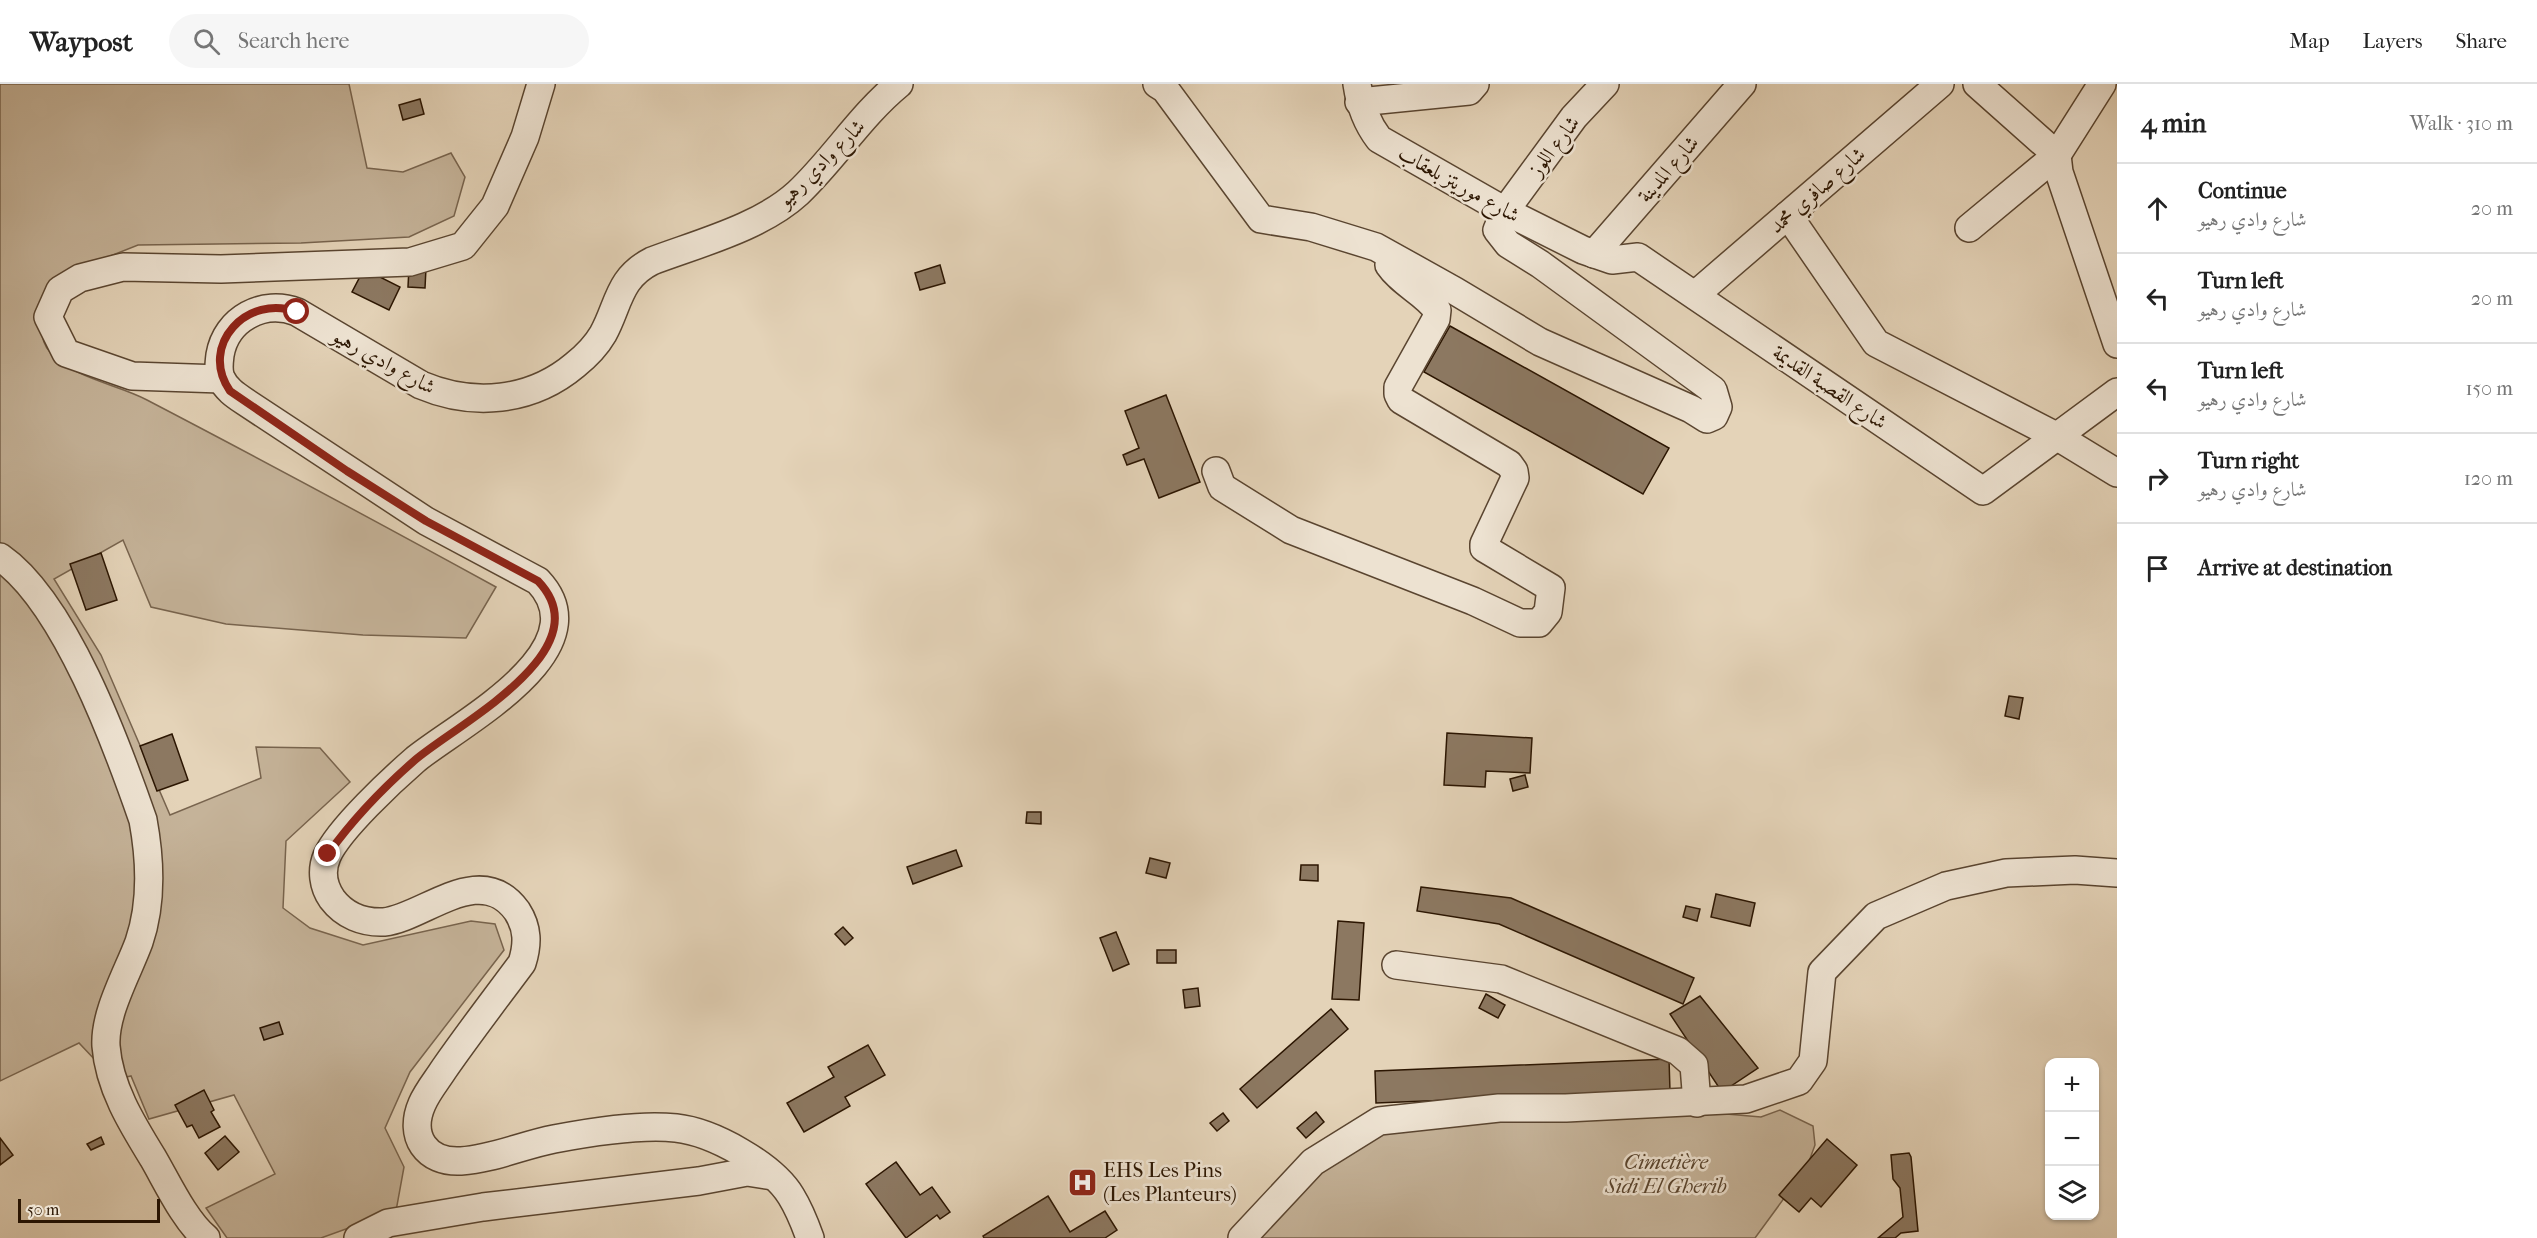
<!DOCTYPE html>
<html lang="en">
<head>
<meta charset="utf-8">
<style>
  :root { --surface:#fff; --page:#f6f6f6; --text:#222; --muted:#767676; --line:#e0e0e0 }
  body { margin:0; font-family:"IM FELL French Canon",Amiri,serif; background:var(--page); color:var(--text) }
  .controls { position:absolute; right:18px; bottom:18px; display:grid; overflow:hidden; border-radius:12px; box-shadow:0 2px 4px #0004 }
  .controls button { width:54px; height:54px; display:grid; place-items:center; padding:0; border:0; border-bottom:2px solid var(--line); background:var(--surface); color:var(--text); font:30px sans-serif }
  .scale { position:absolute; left:18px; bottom:15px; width:142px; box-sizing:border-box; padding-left:6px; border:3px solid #2c1602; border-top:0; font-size:16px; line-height:21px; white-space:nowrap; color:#2c1602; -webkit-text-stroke:4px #ede2d1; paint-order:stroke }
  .stop { position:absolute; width:18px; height:18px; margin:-14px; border:4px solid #8f2418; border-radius:50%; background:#fff }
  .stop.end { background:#8f2418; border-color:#fff; box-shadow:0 2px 6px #0008 }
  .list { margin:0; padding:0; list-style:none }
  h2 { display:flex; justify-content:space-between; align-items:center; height:78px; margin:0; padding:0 24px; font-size:26px }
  h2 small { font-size:20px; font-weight:400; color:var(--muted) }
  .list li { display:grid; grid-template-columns:39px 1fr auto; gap:18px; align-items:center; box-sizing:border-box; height:90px; padding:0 24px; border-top:2px solid var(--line) }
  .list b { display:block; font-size:22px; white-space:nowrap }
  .list p { margin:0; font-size:20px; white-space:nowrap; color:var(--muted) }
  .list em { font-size:20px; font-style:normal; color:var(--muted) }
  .icon { flex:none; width:33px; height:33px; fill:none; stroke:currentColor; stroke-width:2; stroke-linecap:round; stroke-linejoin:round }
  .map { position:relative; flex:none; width:2117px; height:1154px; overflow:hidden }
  header { display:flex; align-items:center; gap:36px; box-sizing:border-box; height:84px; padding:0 30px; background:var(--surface); border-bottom:2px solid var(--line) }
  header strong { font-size:28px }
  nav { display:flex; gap:33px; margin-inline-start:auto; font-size:21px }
  .search { width:420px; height:54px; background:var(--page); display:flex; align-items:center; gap:15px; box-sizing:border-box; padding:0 21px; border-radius:33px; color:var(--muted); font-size:22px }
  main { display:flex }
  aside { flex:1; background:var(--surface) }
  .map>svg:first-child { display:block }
  .green { fill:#c5b399; stroke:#78644e; stroke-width:1.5 }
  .building { fill:#8c7861; stroke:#2c1602; stroke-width:1.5 }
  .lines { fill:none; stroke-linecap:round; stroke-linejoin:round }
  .minor-casing { stroke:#5a4530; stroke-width:30 }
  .minor { stroke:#ede2d1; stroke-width:27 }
  .route { stroke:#8f2418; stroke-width:8 }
  .labels { text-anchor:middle; stroke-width:5; stroke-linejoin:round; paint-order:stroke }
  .street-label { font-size:21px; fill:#2c1602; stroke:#ede2d1 }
  .park-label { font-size:21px; font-style:italic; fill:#5a452f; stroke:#ede2d1 }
  .poi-label { font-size:21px; fill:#2c1602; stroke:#ede2d1; text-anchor:start }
</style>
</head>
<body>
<header>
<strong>Waypost</strong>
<div class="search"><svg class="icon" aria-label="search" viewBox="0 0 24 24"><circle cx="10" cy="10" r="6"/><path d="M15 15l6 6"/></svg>Search here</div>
<nav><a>Map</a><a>Layers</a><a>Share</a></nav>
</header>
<main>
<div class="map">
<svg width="2117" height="1154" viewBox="0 0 2117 1154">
  <rect width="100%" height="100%" fill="#e4d3b8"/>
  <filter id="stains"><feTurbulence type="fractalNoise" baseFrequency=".00333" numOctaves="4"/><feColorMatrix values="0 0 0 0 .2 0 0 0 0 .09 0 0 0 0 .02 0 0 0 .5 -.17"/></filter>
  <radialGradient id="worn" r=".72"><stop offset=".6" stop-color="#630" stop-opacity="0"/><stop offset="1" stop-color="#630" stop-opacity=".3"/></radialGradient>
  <g class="green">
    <path d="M 0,0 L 349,0 L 367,84 L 403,88 L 451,69 L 465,93 L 454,132 L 409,153 L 301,159 L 138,161 L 55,194 C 48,217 32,248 50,268 C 74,295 117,300 147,316 C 264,377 381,440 496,503 L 466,554 L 363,551 L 226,540 L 151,523 L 123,456 L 54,495 L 101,571 L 170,731 L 261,694 L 256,663 L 320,664 L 350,698 L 286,757 L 283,824 L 310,844 L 363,861 L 471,837 L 495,840 L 504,866 L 410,988 L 385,1044 L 404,1083 L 396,1127 L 321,1154 L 227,1154 L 206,1124 L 275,1090 L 234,1011 L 149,1035 L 131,992 L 114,996 L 79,959 L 0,997 Z"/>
    <polygon points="1680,1026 1761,1033 1780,1026 1813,1042 1815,1061 1807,1083 1755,1154 1250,1154 1318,1090 1365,1059 1400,1040"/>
  </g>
  <g class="building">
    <polygon points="420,15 424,30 403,36 399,21"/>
    <polygon points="940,181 945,199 920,206 915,189"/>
    <polygon points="409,183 426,184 425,204 408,203"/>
    <polygon points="364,185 400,203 389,226 352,208"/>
    <polygon points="1450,242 1669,364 1643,410 1424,288"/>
    <polygon points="1166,311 1200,398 1159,414 1144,375 1127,381 1123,371 1139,364 1125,327"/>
    <polygon points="101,469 117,516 86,526 70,480"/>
    <polygon points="2009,612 2023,614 2019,635 2005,632"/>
    <polygon points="1447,649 1532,654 1530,689 1486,687 1485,703 1444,701"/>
    <polygon points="172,650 188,696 157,707 140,662"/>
    <polygon points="1525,691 1528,703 1513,707 1510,695"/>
    <polygon points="1027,728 1041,728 1041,740 1026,739"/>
    <polygon points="956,766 962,782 913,800 907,783"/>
    <polygon points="1150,774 1170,779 1166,794 1146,789"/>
    <polygon points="1301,781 1318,781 1318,797 1300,796"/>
    <polygon points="1421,803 1511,814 1694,894 1683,920 1499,840 1417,827"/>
    <polygon points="1716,810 1755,819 1750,842 1711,833"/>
    <polygon points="1686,822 1700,825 1697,837 1683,833"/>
    <polygon points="1338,837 1364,839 1359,916 1332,915"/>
    <polygon points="843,843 853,854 845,861 835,850"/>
    <polygon points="1116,848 1129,880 1113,887 1100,854"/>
    <rect x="1157" y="866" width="19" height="13"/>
    <polygon points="1198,904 1200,922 1185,924 1183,906"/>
    <polygon points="1486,910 1505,921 1498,934 1479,924"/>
    <polygon points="1700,912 1758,984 1722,1008 1670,930"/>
    <polygon points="1331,925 1348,945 1257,1024 1240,1005"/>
    <polygon points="279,938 283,950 264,956 260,944"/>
    <polygon points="868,961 885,991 845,1013 850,1022 804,1048 787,1019 834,993 828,983"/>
    <polygon points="1669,975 1670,1007 1376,1019 1375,987"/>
    <polygon points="204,1006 214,1026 211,1028 220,1043 199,1054 192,1041 187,1043 175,1021"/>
    <polygon points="1316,1028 1324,1038 1306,1054 1297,1044"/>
    <polygon points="1223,1029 1229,1037 1217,1047 1210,1039"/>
    <polygon points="225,1052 239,1068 218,1086 205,1069"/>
    <polygon points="101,1053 104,1060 91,1066 87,1060"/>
    <polygon points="0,1054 13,1071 0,1081"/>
    <polygon points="1827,1055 1857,1081 1821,1123 1811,1114 1799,1128 1779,1111"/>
    <polygon points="1909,1069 1911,1073 1918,1147 1901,1149 1895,1154 1878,1154 1903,1133 1900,1104 1893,1095 1891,1071"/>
    <polygon points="896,1078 920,1111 932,1103 950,1128 940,1135 937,1131 906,1154 866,1100"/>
    <polygon points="1048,1112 1070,1148 1105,1127 1117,1146 1105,1154 984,1154 983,1152"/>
  </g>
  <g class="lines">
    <defs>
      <g id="minor">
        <polyline points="1157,0 1165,5 1261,135 1311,143 1376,163 1455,207 1540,258 1691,325 1707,335 1714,332 1718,323 1713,306 1540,180 1508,160 1497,146 1505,127 1574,33 1605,0"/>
        <path d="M 1357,0 C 1360,21 1366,38 1379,55 L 1505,127 L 1583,166 L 1612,176 L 1638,173 L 1983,407 L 2117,308"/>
        <polyline points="1977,0 2057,71 2059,88 2117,260"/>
        <polyline points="1359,18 1469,7 1475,0"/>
        <polyline points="1788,131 1876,259 2058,353 2117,389"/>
        <polyline points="1969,144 2057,71 2102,0"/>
        <polyline points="1594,170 1742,0"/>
        <polyline points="1695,211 1940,0"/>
        <polyline points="221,295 132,292 66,269 48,233 60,206 80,194 123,183 221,185 410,178 463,162 495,122 525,53 541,0"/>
        <path d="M 1216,387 L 1222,403 L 1291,446 L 1473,517 L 1520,539 L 1539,539 L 1548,528 L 1551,504 L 1484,464 L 1484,460 L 1515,394 L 1514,387 L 1509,380 L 1401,316 L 1398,310 L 1398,303 L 1436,235 L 1437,226 C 1424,208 1402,200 1389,181"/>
        <path d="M 0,473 C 65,518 117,661 143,736 C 150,774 152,820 139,858 C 128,888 104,929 106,962 C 109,1003 132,1040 153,1074 C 167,1098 185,1137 206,1154"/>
        <polyline points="1396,881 1501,895 1678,967 1694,981 1697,1019"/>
        <polyline points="358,1154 388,1139 483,1123 699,1097 747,1088 773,1092"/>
        <path d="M 810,1154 C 805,1140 799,1125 791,1112 C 772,1081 713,1048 676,1044 C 639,1040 591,1048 554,1055 C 523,1061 493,1075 461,1077 C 426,1079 408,1052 422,1020 C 427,1008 437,996 444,985 C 469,949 496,914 522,879 C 528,860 528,844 517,827 C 480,776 424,834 384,838 C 363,839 344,831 332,815 C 323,802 321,786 327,772 C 339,745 393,695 416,675 C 459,640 603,566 538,497 L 426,437 L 244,317 C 235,311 226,305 221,294 C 218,287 219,279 220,271 C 226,235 263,215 297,228 L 421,301 C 473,323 531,318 575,281 C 585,273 596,262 603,250 C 619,221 618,194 652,177 C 700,159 761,143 798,109 C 834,75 861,31 899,0"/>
        <polyline points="1242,1154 1313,1078 1379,1037 1499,1024 1566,1024 1746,1015 1799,997 1813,977 1822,888 1876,832 1946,802 2006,789 2075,786 2117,789"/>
      </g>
    </defs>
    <use href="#minor" class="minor-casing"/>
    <use href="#minor" class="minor"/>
  </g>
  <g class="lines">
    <path class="route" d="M 297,228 C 248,209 198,261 230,307 L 347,387 L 426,437 L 538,497 C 604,566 457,640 415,676 C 383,704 353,735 328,770"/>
  </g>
  <defs>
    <symbol id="hospital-square" viewBox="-11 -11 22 22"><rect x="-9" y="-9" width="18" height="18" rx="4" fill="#8f2418" stroke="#ede2d1"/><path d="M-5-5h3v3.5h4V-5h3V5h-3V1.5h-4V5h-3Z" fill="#fff"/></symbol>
  </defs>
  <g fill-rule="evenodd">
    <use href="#hospital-square" x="1066" y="1082" width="33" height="33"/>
  </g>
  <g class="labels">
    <g class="street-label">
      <text transform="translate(1554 62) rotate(-53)" y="7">شارع اللوز</text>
      <text transform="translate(821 79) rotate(-45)" y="7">شارع وادي رهيو</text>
      <text transform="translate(1668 85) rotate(-49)" y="7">شارع المدينة</text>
      <text transform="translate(1459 100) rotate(29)" y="7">شارع موريتز بلعقاب</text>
      <text transform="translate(1817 106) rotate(-41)" y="7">شارع صافري محمد</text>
      <text transform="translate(384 277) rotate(29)" y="7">شارع وادي رهيو</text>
      <text transform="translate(1830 303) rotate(34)" y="7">شارع القصبة القديمة</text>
    </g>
    <g class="park-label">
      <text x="1666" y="1085">Cimetière<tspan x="1666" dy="24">Sidi El Gherib</tspan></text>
    </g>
    <g class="poi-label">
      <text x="1103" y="1093">EHS Les Pins<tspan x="1103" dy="24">(Les Planteurs)</tspan></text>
    </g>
  </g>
  <rect width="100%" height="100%" filter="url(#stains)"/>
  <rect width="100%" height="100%" fill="url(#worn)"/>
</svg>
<div class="controls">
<button>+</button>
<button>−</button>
<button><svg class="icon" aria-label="layers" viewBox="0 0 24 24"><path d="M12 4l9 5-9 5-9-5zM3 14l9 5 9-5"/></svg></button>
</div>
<div class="scale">50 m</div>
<div class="stop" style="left:297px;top:228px"></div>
<div class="stop end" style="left:328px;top:770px"></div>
</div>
<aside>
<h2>4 min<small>Walk · 310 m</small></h2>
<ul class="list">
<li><svg class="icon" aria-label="ahead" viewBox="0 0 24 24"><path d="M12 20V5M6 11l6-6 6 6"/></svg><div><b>Continue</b><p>شارع وادي رهيو</p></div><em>20 m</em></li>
<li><svg class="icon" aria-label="left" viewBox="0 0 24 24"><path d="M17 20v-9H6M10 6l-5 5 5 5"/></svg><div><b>Turn left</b><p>شارع وادي رهيو</p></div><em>20 m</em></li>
<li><svg class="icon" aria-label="left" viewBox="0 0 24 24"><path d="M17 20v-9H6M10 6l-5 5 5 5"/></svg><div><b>Turn left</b><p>شارع وادي رهيو</p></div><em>150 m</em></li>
<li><svg class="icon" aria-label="right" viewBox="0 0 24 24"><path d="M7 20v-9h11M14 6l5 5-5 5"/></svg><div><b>Turn right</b><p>شارع وادي رهيو</p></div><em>120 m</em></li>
<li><svg class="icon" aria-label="arrive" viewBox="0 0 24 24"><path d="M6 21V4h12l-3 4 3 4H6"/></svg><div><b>Arrive at destination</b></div></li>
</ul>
</aside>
</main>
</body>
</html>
